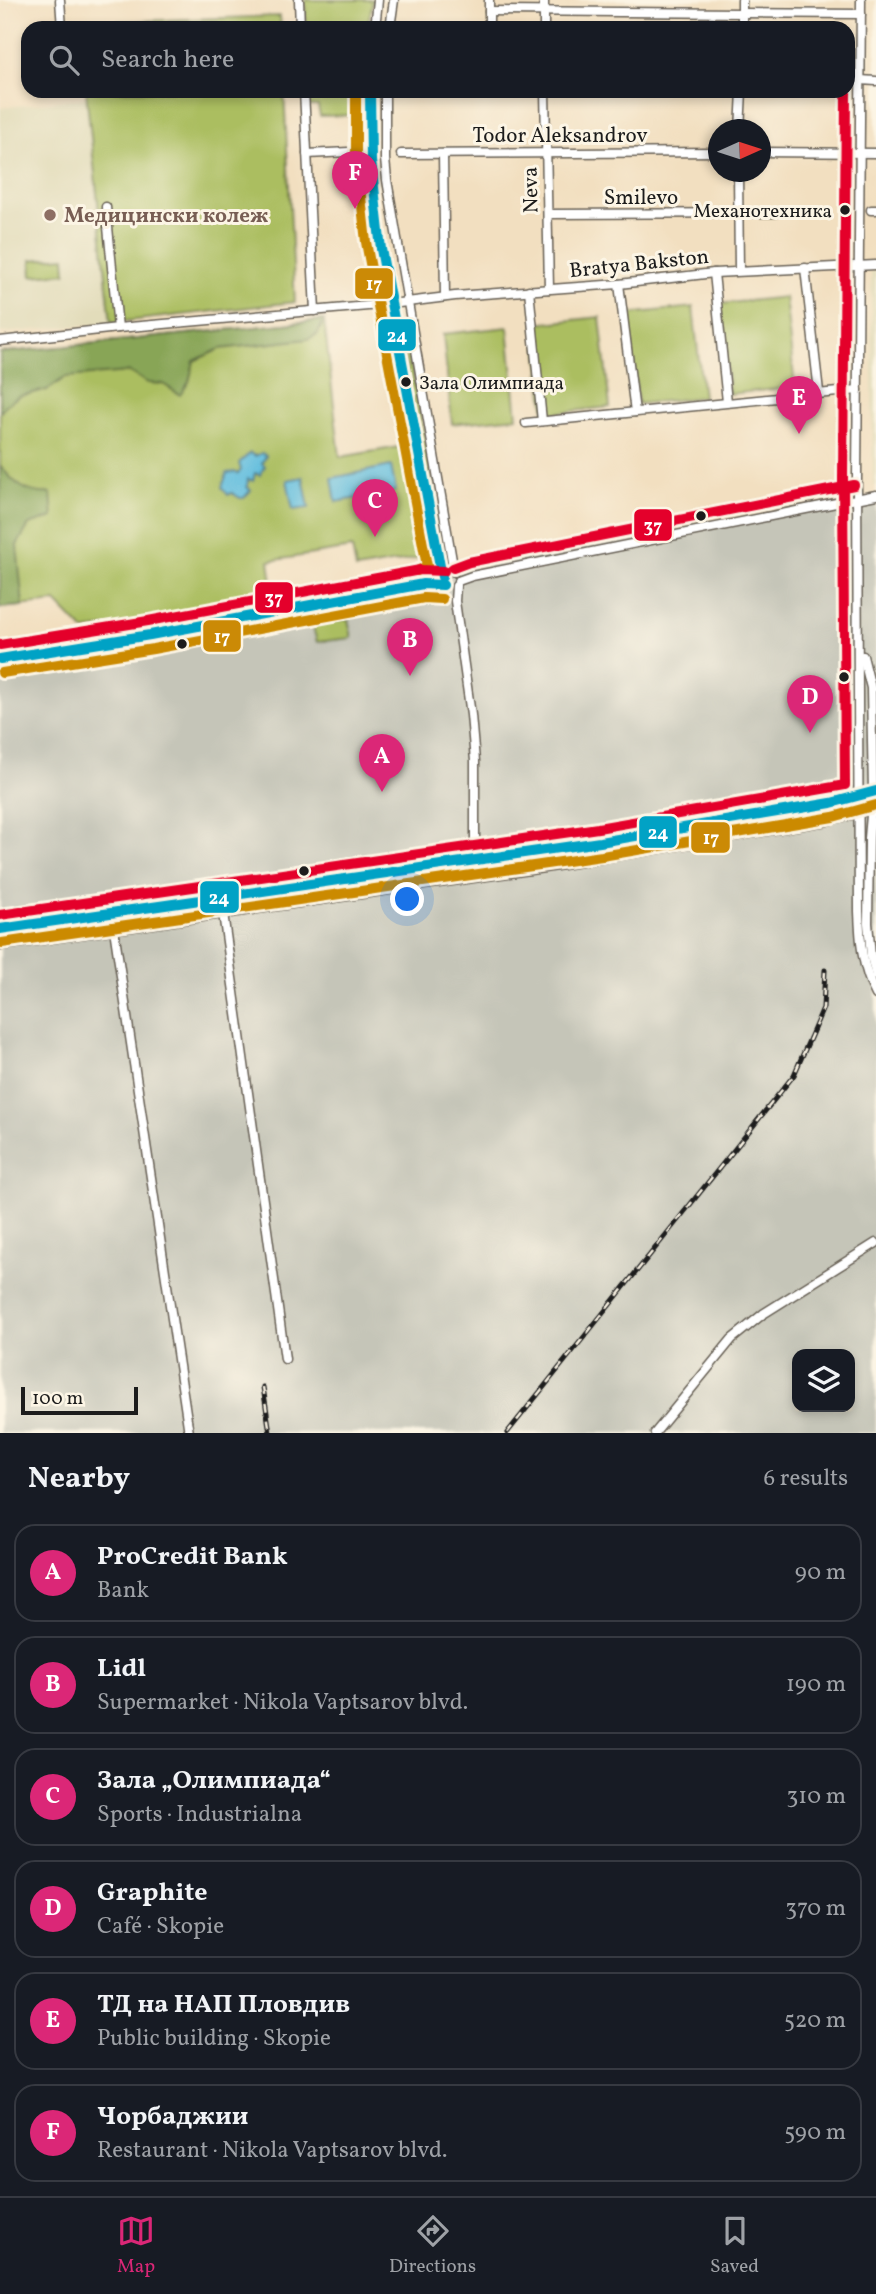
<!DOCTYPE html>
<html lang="en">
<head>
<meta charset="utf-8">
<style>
  :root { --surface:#171b24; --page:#242831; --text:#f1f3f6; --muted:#9ea1a6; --line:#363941; --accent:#db2777 }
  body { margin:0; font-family:Vollkorn,serif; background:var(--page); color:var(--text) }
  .controls { position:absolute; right:21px; bottom:21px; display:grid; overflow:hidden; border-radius:14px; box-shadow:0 4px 10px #0003 }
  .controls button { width:63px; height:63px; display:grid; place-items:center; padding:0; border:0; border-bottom:2px solid var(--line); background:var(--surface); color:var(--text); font:35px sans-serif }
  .compass { position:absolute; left:708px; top:119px; width:63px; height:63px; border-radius:50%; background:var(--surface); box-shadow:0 4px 10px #0003; rotate:87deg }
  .scale { position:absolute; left:21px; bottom:18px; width:117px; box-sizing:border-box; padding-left:7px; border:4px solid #1c1c1c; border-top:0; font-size:19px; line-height:24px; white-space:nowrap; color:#1c1c1c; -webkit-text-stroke:5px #fcf5e5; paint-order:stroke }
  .you { position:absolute; left:408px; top:900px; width:24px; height:24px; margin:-18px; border:5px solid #fff; border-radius:50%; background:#1a73e8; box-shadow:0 0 0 10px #1a73e833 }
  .badge { display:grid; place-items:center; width:46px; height:46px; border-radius:50%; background:var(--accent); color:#fff; font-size:23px; font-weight:700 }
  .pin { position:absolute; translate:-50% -58px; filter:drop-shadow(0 2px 4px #0008) }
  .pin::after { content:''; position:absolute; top:37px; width:24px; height:21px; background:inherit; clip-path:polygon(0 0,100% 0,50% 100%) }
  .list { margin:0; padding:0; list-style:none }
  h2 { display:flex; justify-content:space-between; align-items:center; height:91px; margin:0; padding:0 28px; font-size:30px }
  h2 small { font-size:23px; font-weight:400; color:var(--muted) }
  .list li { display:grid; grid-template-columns:46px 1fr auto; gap:21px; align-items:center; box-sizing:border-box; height:98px; margin:0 14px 14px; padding:0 14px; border:2px solid var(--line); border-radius:21px }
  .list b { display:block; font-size:26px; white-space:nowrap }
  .list p { margin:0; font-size:23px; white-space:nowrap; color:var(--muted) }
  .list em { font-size:23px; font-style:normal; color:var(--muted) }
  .icon { flex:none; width:38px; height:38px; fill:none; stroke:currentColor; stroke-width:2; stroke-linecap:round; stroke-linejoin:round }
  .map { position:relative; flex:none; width:876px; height:1433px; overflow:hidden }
  .search { position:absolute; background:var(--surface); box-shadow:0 4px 10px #0003; left:21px; right:21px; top:21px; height:77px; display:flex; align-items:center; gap:18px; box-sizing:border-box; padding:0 24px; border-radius:21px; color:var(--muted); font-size:26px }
  .sheet { height:763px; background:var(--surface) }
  nav { display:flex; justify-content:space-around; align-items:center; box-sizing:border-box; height:98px; border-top:2px solid var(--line); background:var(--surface); font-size:19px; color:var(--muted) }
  nav a { display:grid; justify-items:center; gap:4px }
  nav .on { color:var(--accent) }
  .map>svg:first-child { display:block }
  .built { fill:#e2dcba }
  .industrial { fill:#c5c5b8; fill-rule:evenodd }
  .green { fill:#abbe61; stroke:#646d3e; stroke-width:2 }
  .forest { fill:#88a557; stroke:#52603a; stroke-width:2 }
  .water { fill:#60bdde; stroke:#3e6c7d; stroke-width:2 }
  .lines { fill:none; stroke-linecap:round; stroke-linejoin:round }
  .minor-casing { stroke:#676055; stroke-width:11 }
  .major-casing { stroke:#676055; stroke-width:13 }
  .minor { stroke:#fff; stroke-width:8 }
  .major { stroke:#ffbb71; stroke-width:10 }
  .rail-casing { stroke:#1c1c1c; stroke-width:5 }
  .rail { stroke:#fcf5e5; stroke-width:2.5; stroke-dasharray:8; stroke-linecap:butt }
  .bus-1-casing { stroke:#fcf5e5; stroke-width:16 }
  .bus-2-casing { stroke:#fcf5e5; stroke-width:16 }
  .bus-3-casing { stroke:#fcf5e5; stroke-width:16 }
  .bus-1 { stroke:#01a2c5; stroke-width:10 }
  .bus-2 { stroke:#cb8a06; stroke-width:10 }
  .bus-3 { stroke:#e4002b; stroke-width:10 }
  .bus-dot { fill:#1c1c1c; stroke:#fcf5e5; stroke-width:2.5 }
  .education-dot { fill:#8d6e63; stroke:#fcf5e5; stroke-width:2.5 }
  .labels { text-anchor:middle; stroke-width:6; stroke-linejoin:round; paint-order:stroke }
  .bus-label { font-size:19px; fill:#1c1c1c; stroke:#fcf5e5; text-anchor:end }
  .street-label { font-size:21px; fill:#1c1c1c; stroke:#fcf5e5 }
  .education-label { font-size:21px; font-weight:bold; fill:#785e54; stroke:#fcf5e5; text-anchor:start }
  .line-badge { stroke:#fcf5e5; stroke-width:2.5 }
  .badge-label { font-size:19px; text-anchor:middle; font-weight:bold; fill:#fff }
</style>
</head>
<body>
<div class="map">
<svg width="876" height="1433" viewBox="0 0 876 1433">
  <rect width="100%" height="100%" fill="#fcf5e5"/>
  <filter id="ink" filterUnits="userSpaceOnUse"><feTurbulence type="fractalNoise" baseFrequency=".0143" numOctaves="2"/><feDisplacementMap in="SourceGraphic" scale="14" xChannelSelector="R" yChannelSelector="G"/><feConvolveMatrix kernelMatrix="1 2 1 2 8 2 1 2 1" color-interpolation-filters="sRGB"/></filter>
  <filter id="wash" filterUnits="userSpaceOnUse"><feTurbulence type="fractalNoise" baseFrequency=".00686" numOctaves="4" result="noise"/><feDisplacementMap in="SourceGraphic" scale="28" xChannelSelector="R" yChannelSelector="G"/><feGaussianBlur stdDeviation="1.57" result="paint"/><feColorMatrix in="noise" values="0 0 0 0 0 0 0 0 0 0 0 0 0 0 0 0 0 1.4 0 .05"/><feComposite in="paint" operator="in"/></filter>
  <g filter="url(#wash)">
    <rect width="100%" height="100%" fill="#f2dfc0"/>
    <g class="built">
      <polygon points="87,98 111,323 0,333 0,108"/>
      <polygon points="871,271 876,271 876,485 873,486"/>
    </g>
    <path class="industrial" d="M 876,495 L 876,1433 L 0,1433 L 0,649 L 416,578 ZM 797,1354 L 850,1354 L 850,1407 L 797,1407 Z"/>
    <g class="green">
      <polygon points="305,0 373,0 367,28 306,28"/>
      <polygon points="280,16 281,28 79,28 79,23"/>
      <polygon points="86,91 284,91 295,302 111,323"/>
      <polygon points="308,91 360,91 359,115 320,116 318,106 308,106"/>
      <polygon points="65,257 66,273 32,276 31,260"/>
      <polygon points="785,297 795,387 729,394 720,304"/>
      <polygon points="693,307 703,397 638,404 628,314"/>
      <polygon points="600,317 610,407 545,414 535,324"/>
      <polygon points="324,320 340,457 405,446 426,557 356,569 352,548 269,561 274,598 84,631 56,602 0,608 0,353"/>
      <polygon points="404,326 445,549 439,549 399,327"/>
      <polygon points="508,327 517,417 452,424 443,334"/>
      <polygon points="348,619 352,638 317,642 312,624"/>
    </g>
    <g class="forest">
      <polygon points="324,320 318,334 308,339 220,349 194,361 189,382 180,395 163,384 148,383 129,372 66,377 47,390 19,396 6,405 0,413 0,353"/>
      <path d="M 0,465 C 13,483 27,495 51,493 L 53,517 L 29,525 L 17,545 L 23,606 L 0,608 Z"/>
    </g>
    <g class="water">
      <polygon points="250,453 255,456 262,453 266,456 262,463 265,466 260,475 255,473 253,481 248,479 247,487 251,490 244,498 240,498 232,493 228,495 222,487 227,473 235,472 238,474 241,470 239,463"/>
      <polygon points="391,466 396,491 336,502 332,478"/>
      <polygon points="303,477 309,508 293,510 287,480"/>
    </g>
  </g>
  <g filter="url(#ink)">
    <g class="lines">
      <defs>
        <g id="minor">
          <polyline points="60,0 62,28"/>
          <polyline points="299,0 300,28"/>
          <polyline points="544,0 544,28"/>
          <polyline points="742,0 742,28"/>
          <path d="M 861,0 L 857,480 L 859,911 C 860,941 862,968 876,995"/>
          <polyline points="489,11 861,14"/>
          <polyline points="375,28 378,0"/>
          <polyline points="390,28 394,0"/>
          <polyline points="489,28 489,0"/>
          <polyline points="860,80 876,81"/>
          <polyline points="304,91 315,311"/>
          <path d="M 370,91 C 365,171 381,250 395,329 C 411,411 426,492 443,574"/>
          <polyline points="385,91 385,159 387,180 454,572"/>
          <polyline points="545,91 549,289"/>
          <polyline points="740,130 742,91"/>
          <polyline points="760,152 876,153"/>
          <polyline points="307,154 349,152"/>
          <polyline points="401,154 718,152"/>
          <polyline points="443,154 445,297"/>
          <polyline points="738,172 739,271"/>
          <polyline points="106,207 118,328"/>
          <polyline points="871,210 876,210"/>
          <polyline points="548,214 776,213"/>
          <polyline points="805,268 819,392"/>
          <polyline points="714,273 727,402"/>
          <polyline points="619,284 635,412"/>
          <polyline points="529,290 542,421"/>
          <polyline points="0,341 118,328 391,304 455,296 619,284 714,273 876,265"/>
          <polyline points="526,423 858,390"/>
          <polyline points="458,581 472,576 876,495"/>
          <polyline points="456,586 455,601 471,715 475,761 475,861"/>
          <polyline points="863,656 871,688 873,792 869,838 868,923 871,956 876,976"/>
          <polyline points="0,659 150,635 423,584 443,585"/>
          <polyline points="223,913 285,1359"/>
          <polyline points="114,929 189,1433"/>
          <polyline points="655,1433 732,1339 763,1314 876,1243"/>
        </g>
        <g id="major">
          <polyline points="0,929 600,842 831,803 876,791"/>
          <polyline points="0,945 551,866 827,820 876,808"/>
        </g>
      </defs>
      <use href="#minor" class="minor-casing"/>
      <use href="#major" class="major-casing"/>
      <use href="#minor" class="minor"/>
      <use href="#major" class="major"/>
      <defs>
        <g id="rail">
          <polyline points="263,1387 270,1433"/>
          <polyline points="507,1433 794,1075 823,1008 825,970"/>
        </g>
      </defs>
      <use href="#rail" class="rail-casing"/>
      <use href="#rail" class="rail"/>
      <defs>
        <g id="bus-1">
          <polyline points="370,91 371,161 381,249 442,577"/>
          <polyline points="0,659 150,635 423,584 443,585"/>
          <polyline points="0,929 600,842 831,803 876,791"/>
        </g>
        <g id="bus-2">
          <polyline points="356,91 356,152 366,242 427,566 417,571"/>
          <polyline points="2,673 153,649 424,598 442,599"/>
          <polyline points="2,943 602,856 833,817 876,805"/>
        </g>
        <g id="bus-3">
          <polyline points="453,568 469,562 854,485"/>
          <polyline points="0,645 148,621 420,570 444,571"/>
          <polyline points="0,915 598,828 845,785 843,480 846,91"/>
        </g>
      </defs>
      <use href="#bus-1" class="bus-1-casing"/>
      <use href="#bus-2" class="bus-2-casing"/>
      <use href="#bus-3" class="bus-3-casing"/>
      <use href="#bus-1" class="bus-1"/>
      <use href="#bus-2" class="bus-2"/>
      <use href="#bus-3" class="bus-3"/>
    </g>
  </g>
  <g class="bus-dot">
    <circle cx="845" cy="210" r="6"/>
    <circle cx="406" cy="382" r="6"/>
    <circle cx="701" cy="516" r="6"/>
    <circle cx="182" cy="644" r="6"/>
    <circle cx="844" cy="677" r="6"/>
    <circle cx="304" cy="871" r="6"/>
  </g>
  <circle class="education-dot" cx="50" cy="215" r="7"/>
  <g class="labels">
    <g class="bus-label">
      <text x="832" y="217">Механотехника</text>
      <text x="419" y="389" text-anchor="start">Зала Олимпиада</text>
    </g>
    <g class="street-label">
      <text x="560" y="142">Todor Aleksandrov</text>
      <text transform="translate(530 190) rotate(-91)" y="7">Neva</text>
      <text x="641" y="204">Smilevo</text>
      <text transform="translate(639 263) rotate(-6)" y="7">Bratya Bakston</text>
    </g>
    <g class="education-label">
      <text x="64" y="222">Медицински колеж</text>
    </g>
  </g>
  <g class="line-badge">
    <rect x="354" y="267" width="40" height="33" rx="7" fill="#cb8a06"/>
    <rect x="377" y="318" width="40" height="34" rx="7" fill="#01a2c5"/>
    <rect x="633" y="508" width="40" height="34" rx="7" fill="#e4002b"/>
    <rect x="254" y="581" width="40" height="33" rx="7" fill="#e4002b"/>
    <rect x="202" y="619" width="40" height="34" rx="7" fill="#cb8a06"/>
    <rect x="638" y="815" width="40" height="34" rx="7" fill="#01a2c5"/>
    <rect x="690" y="821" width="41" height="33" rx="7" fill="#cb8a06"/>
    <rect x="199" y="880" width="41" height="34" rx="7" fill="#01a2c5"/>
  </g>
  <g class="badge-label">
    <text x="374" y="290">17</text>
    <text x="397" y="342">24</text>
    <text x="653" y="532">37</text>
    <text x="274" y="604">37</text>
    <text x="222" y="643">17</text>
    <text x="658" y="839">24</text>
    <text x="711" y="844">17</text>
    <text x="219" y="904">24</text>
  </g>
</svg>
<div class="controls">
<button><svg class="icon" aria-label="layers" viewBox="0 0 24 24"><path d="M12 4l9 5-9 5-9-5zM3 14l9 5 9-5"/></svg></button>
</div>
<svg class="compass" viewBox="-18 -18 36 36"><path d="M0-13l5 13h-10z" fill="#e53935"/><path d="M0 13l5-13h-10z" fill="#9ea1a6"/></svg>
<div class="scale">100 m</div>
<div class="you"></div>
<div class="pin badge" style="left:382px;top:792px">A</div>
<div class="pin badge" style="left:410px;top:676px">B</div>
<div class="pin badge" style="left:375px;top:537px">C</div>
<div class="pin badge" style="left:810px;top:733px">D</div>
<div class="pin badge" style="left:799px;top:434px">E</div>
<div class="pin badge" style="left:355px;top:209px">F</div>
<div class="search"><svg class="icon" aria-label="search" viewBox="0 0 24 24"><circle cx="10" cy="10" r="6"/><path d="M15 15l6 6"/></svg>Search here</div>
</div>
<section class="sheet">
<h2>Nearby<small>6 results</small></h2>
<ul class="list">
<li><span class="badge">A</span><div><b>ProCredit Bank</b><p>Bank</p></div><em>90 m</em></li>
<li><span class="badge">B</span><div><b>Lidl</b><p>Supermarket · Nikola Vaptsarov blvd.</p></div><em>190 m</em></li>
<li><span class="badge">C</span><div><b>Зала „Олимпиада“</b><p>Sports · Industrialna</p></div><em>310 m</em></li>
<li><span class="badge">D</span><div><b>Graphite</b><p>Café · Skopie</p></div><em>370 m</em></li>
<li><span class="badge">E</span><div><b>ТД на НАП Пловдив</b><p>Public building · Skopie</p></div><em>520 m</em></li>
<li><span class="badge">F</span><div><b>Чорбаджии</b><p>Restaurant · Nikola Vaptsarov blvd.</p></div><em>590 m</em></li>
</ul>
</section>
<nav>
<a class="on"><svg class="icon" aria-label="map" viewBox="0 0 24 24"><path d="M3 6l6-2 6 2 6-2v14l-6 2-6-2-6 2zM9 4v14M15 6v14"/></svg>Map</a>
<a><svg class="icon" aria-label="directions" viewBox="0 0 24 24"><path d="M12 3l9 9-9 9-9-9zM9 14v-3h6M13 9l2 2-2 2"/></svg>Directions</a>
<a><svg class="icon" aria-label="saved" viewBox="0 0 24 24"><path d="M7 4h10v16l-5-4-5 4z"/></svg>Saved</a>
</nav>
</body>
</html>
